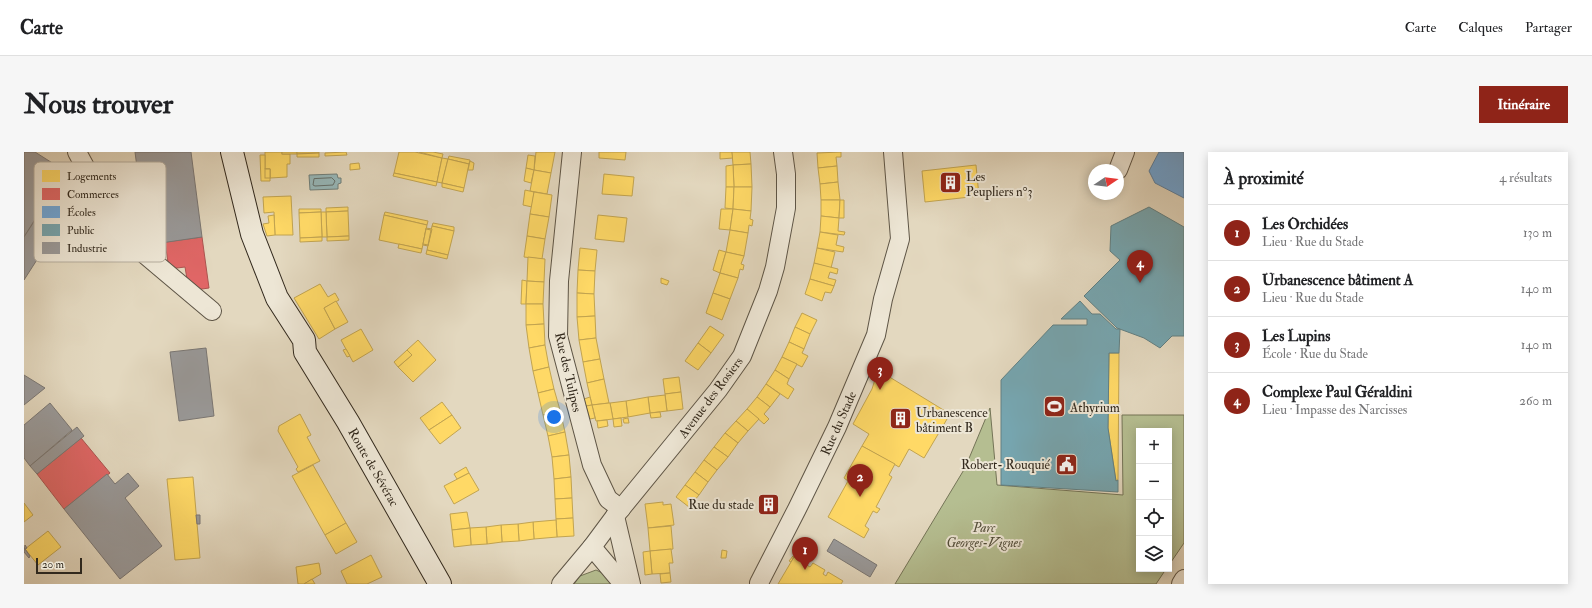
<!DOCTYPE html>
<html lang="fr">
<head>
<meta charset="utf-8">
<style>
  :root { --surface:#fff; --page:#f6f6f6; --text:#202124; --muted:#757577; --line:#e0e0e0; --accent:#8f2418 }
  body { margin:0; font-family:"IM FELL Double Pica",serif; background:var(--page); color:var(--text) }
  .controls { position:absolute; right:12px; bottom:12px; display:grid; overflow:hidden; border-radius:0px; box-shadow:0 2px 10px #0003 }
  .controls button { width:36px; height:36px; display:grid; place-items:center; padding:0; border:0; border-bottom:1px solid var(--line); background:var(--surface); color:var(--text); font:20px sans-serif }
  .compass { position:absolute; left:1064px; top:12px; width:36px; height:36px; border-radius:50%; background:var(--surface); box-shadow:0 2px 10px #0003; rotate:77deg }
  .scale { position:absolute; left:12px; bottom:10px; width:46px; box-sizing:border-box; padding-left:4px; border:2px solid #32291d; border-top:0; font-size:11px; line-height:14px; white-space:nowrap; color:#32291d; -webkit-text-stroke:3px #ede6d5; paint-order:stroke }
  .you { position:absolute; left:530px; top:265px; width:14px; height:14px; margin:-10px; border:3px solid #fff; border-radius:50%; background:#1a73e8; box-shadow:0 0 0 6px #1a73e833 }
  .badge { display:grid; place-items:center; width:26px; height:26px; border-radius:50%; background:var(--accent); color:#fff; font-size:13px; font-weight:700 }
  .pin { position:absolute; translate:-50% -33px; filter:drop-shadow(0 1px 2px #0008) }
  .pin::after { content:''; position:absolute; top:21px; width:14px; height:12px; background:inherit; clip-path:polygon(0 0,100% 0,50% 100%) }
  .list { margin:0; padding:0; list-style:none }
  h2 { display:flex; justify-content:space-between; align-items:center; height:52px; margin:0; padding:0 16px; font-size:17px }
  h2 small { font-size:13px; font-weight:400; color:var(--muted) }
  .list li { display:grid; grid-template-columns:26px 1fr auto; gap:12px; align-items:center; box-sizing:border-box; height:56px; padding:0 16px; border-top:1px solid var(--line) }
  .list b { display:block; font-size:15px; white-space:nowrap }
  .list p { margin:0; font-size:13px; white-space:nowrap; color:var(--muted) }
  .list em { font-size:13px; font-style:normal; color:var(--muted) }
  .icon { flex:none; width:22px; height:22px; fill:none; stroke:currentColor; stroke-width:2; stroke-linecap:round; stroke-linejoin:round }
  .map { position:relative; flex:none; width:1160px; height:432px; overflow:hidden; border-radius:0px }
  header { display:flex; align-items:center; gap:24px; box-sizing:border-box; height:56px; padding:0 20px; background:var(--surface); border-bottom:1px solid var(--line) }
  header strong { font-size:19px }
  nav { display:flex; gap:22px; margin-inline-start:auto; font-size:14px }
  .intro { display:flex; align-items:center; justify-content:space-between; box-sizing:border-box; height:96px; padding:0 24px }
  h1 { margin:0; font-size:28px }
  .button { padding:10px 18px; border-radius:0px; background:var(--accent); color:#fff; font-size:14px; font-weight:700 }
  main { display:flex; gap:24px; padding:0 24px }
  aside { flex:1; background:var(--surface); border-radius:0px; box-shadow:0 2px 10px #0003 }
  .map>svg:first-child { display:block }
  .green { fill:#b5be91; stroke:#747457 }
  .water { fill:#97b8ba; stroke:#6f7f7b }
  .homes { fill:#ffd966; stroke:#c2a450 }
  .shops { fill:#e06666; stroke:#ac5450 }
  .schools { fill:#6fa8dc; stroke:#5d82a3 }
  .public { fill:#76a5af; stroke:#628083 }
  .industry { fill:#999; stroke:#7a7774 }
  .lines { fill:none; stroke-linecap:round; stroke-linejoin:round }
  .shore { stroke:#64706c; stroke-width:1 }
  .minor-casing { stroke:#5e5546; stroke-width:20 }
  .secondary-casing { stroke:#32291d; stroke-width:24 }
  .minor { stroke:#ede6d5; stroke-width:18 }
  .secondary { stroke:#ede6d5; stroke-width:22 }
  .labels { text-anchor:middle; stroke-width:4; stroke-linejoin:round; paint-order:stroke }
  .poi-label { font-size:13px; fill:#32291d; stroke:#ede6d5; text-anchor:start }
  .street-label { font-size:13px; fill:#32291d; stroke:#ede6d5 }
  .park-label { font-size:13px; font-style:italic; fill:#534e3a; stroke:#ede6d5 }
  .key { fill:#ede6d5; stroke:#b5ad9e; stroke-width:1 }
  .key-label { font-size:11px; fill:#32291d }
</style>
</head>
<body>
<header>
<strong>Carte</strong>
<nav><a>Carte</a><a>Calques</a><a>Partager</a></nav>
</header>
<div class="intro"><h1>Nous trouver</h1><a class="button">Itinéraire</a></div>
<main>
<div class="map">
<svg width="1160" height="432" viewBox="0 0 1160 432">
  <rect width="100%" height="100%" fill="#e3d8bf"/>
  <filter id="stains"><feTurbulence type="fractalNoise" baseFrequency=".005" numOctaves="4"/><feColorMatrix values="0 0 0 0 .2 0 0 0 0 .09 0 0 0 0 .02 0 0 0 .5 -.17"/></filter>
  <radialGradient id="worn" r=".72"><stop offset=".6" stop-color="#630" stop-opacity="0"/><stop offset="1" stop-color="#630" stop-opacity=".3"/></radialGradient>
  <g class="green">
    <polygon points="966,256 973,333 1099,343 1098,263 1160,263 1160,391 1145,413 1145,279 1115,279 1115,417 1142,417 1132,432 871,432 941,316"/>
    <polygon points="572,418 585,424 591,432 550,432 556,424"/>
  </g>
  <polygon class="water" points="313,22 314,26 317,26 317,31 314,32 314,37 286,38 285,23"/>
  <g class="homes">
    <polygon points="241,0 258,0 258,2 266,2 266,12 263,12 263,25 246,26 246,17 241,17"/>
    <rect x="258" y="0" width="15" height="2"/>
    <polygon points="273,0 295,0 295,1 273,2"/>
    <polygon points="322,0 323,3 301,4 301,1"/>
    <polygon points="375,0 391,0 418,6 413,30 370,21"/>
    <polygon points="395,0 409,0 419,2 418,6"/>
    <polygon points="512,0 531,0 527,21 510,18"/>
    <polygon points="575,0 602,0 601,8 575,6"/>
    <polygon points="696,0 708,0 709,6 696,7"/>
    <polygon points="708,0 726,0 727,12 709,13"/>
    <polygon points="817,0 817,5 812,5 813,14 794,16 793,1"/>
    <polygon points="295,1 295,5 273,5 273,2"/>
    <polygon points="236,3 241,3 241,17 246,17 246,29 237,29"/>
    <polygon points="504,3 511,4 510,18 502,16"/>
    <polygon points="425,4 446,8 445,12 424,7"/>
    <polygon points="418,6 424,7 418,31 413,30"/>
    <polygon points="424,7 445,12 440,36 418,31"/>
    <polygon points="446,9 450,11 449,18 444,18"/>
    <polygon points="335,11 336,17 326,18 326,12"/>
    <polygon points="727,12 728,35 710,35 709,13"/>
    <polygon points="709,13 710,35 702,35 702,14"/>
    <polygon points="952,13 955,44 901,50 898,19"/>
    <polygon points="813,14 814,30 796,32 794,16"/>
    <polygon points="502,16 510,18 507,31 500,29"/>
    <rect x="241" y="17" width="5" height="9"/>
    <polygon points="510,18 527,21 523,42 506,39"/>
    <polygon points="370,21 413,30 412,34 369,24"/>
    <polygon points="580,22 610,25 608,44 578,42"/>
    <polygon points="814,30 816,48 797,48 796,32"/>
    <polygon points="418,31 440,36 439,40 418,35"/>
    <polygon points="702,35 710,35 709,57 701,56"/>
    <polygon points="710,35 728,35 727,59 709,57"/>
    <polygon points="501,38 510,40 508,55 499,53"/>
    <polygon points="510,40 528,43 525,65 506,62"/>
    <polygon points="267,44 269,83 251,83 250,60 240,61 239,45"/>
    <polygon points="797,48 816,48 815,66 797,64"/>
    <polygon points="816,48 820,48 820,66 815,66"/>
    <polygon points="324,55 324,59 302,60 302,56"/>
    <polygon points="275,57 297,57 297,60 275,61"/>
    <polygon points="697,57 709,57 706,78 695,77"/>
    <polygon points="709,57 727,59 726,67 729,68 728,74 725,73 724,81 706,78"/>
    <polygon points="324,59 325,84 303,85 302,60"/>
    <polygon points="297,60 302,60 303,85 298,85"/>
    <polygon points="297,60 298,85 276,86 275,61"/>
    <polygon points="361,60 404,69 403,73 360,63"/>
    <polygon points="506,62 525,65 521,87 503,84"/>
    <polygon points="250,63 251,83 243,84 239,72 245,71 244,64"/>
    <polygon points="360,63 403,73 398,97 355,88"/>
    <polygon points="574,63 603,66 600,90 571,87"/>
    <polygon points="797,64 815,66 814,79 821,80 820,83 796,80"/>
    <polygon points="409,71 430,75 430,79 408,74"/>
    <polygon points="408,74 430,79 424,103 403,98"/>
    <polygon points="402,76 408,77 404,94 399,93"/>
    <polygon points="402,77 407,78 404,93 399,92"/>
    <polygon points="706,78 724,81 720,104 702,100"/>
    <polygon points="796,80 814,83 812,93 820,95 819,100 793,96"/>
    <polygon points="325,84 325,88 303,89 303,85"/>
    <polygon points="503,84 521,87 518,107 500,105"/>
    <polygon points="298,85 298,89 276,90 276,86"/>
    <polygon points="375,92 398,97 397,101 374,96"/>
    <polygon points="556,96 573,98 571,119 554,118"/>
    <polygon points="793,96 811,100 807,116 790,111"/>
    <polygon points="403,98 424,103 423,107 402,102"/>
    <polygon points="695,98 702,100 696,121 689,118"/>
    <polygon points="702,100 720,104 717,112 720,113 719,118 716,117 714,126 696,121"/>
    <polygon points="504,105 521,107 520,130 503,129"/>
    <polygon points="790,111 814,117 813,122 806,120 804,126 812,128 810,134 786,127"/>
    <polygon points="554,118 571,119 570,142 553,141"/>
    <polygon points="696,121 714,126 706,147 689,141"/>
    <polygon points="637,126 645,129 643,133 637,131"/>
    <polygon points="786,127 810,134 807,141 801,140 798,149 781,142"/>
    <polygon points="498,128 503,129 502,152 497,152"/>
    <polygon points="503,129 520,130 519,152 502,152"/>
    <polygon points="296,132 304,145 311,141 315,148 300,156 311,177 295,187 270,146"/>
    <polygon points="553,141 570,142 571,164 553,165"/>
    <polygon points="689,141 706,147 698,168 682,161"/>
    <polygon points="312,149 324,170 311,177 300,156"/>
    <polygon points="502,152 519,152 520,172 502,173"/>
    <polygon points="778,161 793,168 786,182 771,175"/>
    <polygon points="571,164 572,186 555,188 553,165"/>
    <polygon points="520,172 521,193 505,196 502,173"/>
    <polygon points="686,174 700,183 687,201 674,191"/>
    <polygon points="771,175 786,182 780,197 765,190"/>
    <polygon points="337,177 349,198 329,210 317,188"/>
    <polygon points="572,186 576,207 559,210 555,188"/>
    <polygon points="394,188 412,208 389,230 374,215 388,203 383,198"/>
    <polygon points="765,190 780,197 778,201 784,204 778,215 758,205"/>
    <polygon points="674,191 687,201 674,218 661,209"/>
    <polygon points="521,193 525,215 509,219 505,196"/>
    <polygon points="322,197 326,204 323,205 319,198"/>
    <polygon points="383,198 388,203 374,215 370,210"/>
    <polygon points="1085,201 1095,201 1094,328 1092,329 1084,276"/>
    <polygon points="758,205 773,212 765,227 751,218"/>
    <polygon points="576,207 580,227 563,231 559,210"/>
    <polygon points="525,215 530,237 514,241 509,219"/>
    <polygon points="751,218 765,227 763,232 770,237 764,247 742,232"/>
    <polygon points="854,218 926,262 900,306 885,297 875,315 838,294 845,282 829,272 848,237"/>
    <polygon points="655,225 657,240 641,242 639,227"/>
    <polygon points="580,227 585,251 568,253 563,231"/>
    <polygon points="742,232 756,242 746,255 733,245"/>
    <polygon points="530,237 536,258 519,263 514,241"/>
    <polygon points="657,240 659,257 643,259 641,242"/>
    <polygon points="641,243 643,259 626,261 624,245"/>
    <polygon points="566,245 568,253 562,254 560,247"/>
    <polygon points="624,245 626,261 604,265 602,249"/>
    <polygon points="733,245 746,255 740,262 745,267 740,272 723,257"/>
    <polygon points="602,249 604,265 589,267 586,251"/>
    <polygon points="418,250 428,263 405,278 396,266"/>
    <polygon points="585,251 586,251 589,267 572,269 568,253"/>
    <polygon points="568,253 571,266 566,267 562,254"/>
    <polygon points="723,257 735,267 724,279 712,269"/>
    <polygon points="536,258 541,280 524,284 519,263"/>
    <polygon points="636,260 637,265 627,266 626,261"/>
    <polygon points="276,262 287,283 283,285 296,309 274,320 272,317 274,315 254,279 255,274"/>
    <polygon points="428,263 437,276 416,292 405,278"/>
    <polygon points="597,266 598,274 590,275 589,267"/>
    <polygon points="604,266 605,271 600,271 599,267"/>
    <polygon points="583,268 584,274 574,276 573,269"/>
    <polygon points="712,269 724,279 714,291 701,281"/>
    <polygon points="541,280 545,303 528,305 524,284"/>
    <polygon points="701,281 714,291 704,305 690,295"/>
    <polygon points="838,294 871,312 865,323 868,325 852,355 856,357 853,361 849,359 841,374 845,377 840,386 804,365 824,329 820,326"/>
    <polygon points="690,295 704,305 693,318 680,308"/>
    <polygon points="545,303 547,325 530,327 528,305"/>
    <polygon points="680,308 693,318 684,330 671,320"/>
    <polygon points="289,313 322,371 301,383 268,324"/>
    <polygon points="442,315 445,321 433,327 430,322"/>
    <polygon points="671,320 684,330 675,343 661,333"/>
    <polygon points="445,321 455,338 430,352 420,334"/>
    <polygon points="169,325 176,406 151,408 143,327"/>
    <polygon points="547,325 548,346 531,347 530,327"/>
    <polygon points="661,333 675,343 665,355 652,345"/>
    <polygon points="548,346 549,366 532,367 531,347"/>
    <polygon points="745,347 750,350 744,357 740,354"/>
    <polygon points="639,350 639,353 647,352 650,373 624,376 621,352"/>
    <polygon points="0,351 9,363 0,370"/>
    <polygon points="443,360 446,376 428,378 426,362"/>
    <polygon points="549,366 550,384 533,385 532,367"/>
    <polygon points="532,368 533,385 510,387 509,370"/>
    <polygon points="509,370 510,387 495,389 494,372"/>
    <polygon points="322,371 333,390 312,402 301,383"/>
    <polygon points="494,372 495,389 478,390 477,373"/>
    <polygon points="477,373 478,390 463,392 462,375"/>
    <polygon points="647,374 649,397 626,399 624,376"/>
    <polygon points="462,375 463,392 447,393 446,376"/>
    <polygon points="446,376 447,393 430,395 428,378"/>
    <polygon points="24,379 37,395 14,413 1,397"/>
    <polygon points="647,397 649,411 645,411 646,421 628,422 626,399"/>
    <polygon points="698,398 703,399 702,406 697,406"/>
    <polygon points="626,399 628,422 621,423 619,400"/>
    <polygon points="347,403 358,425 343,432 323,432 317,419"/>
    <polygon points="769,404 780,410 779,411 770,405 767,410 765,409"/>
    <polygon points="770,405 786,415 789,411 801,418 799,422 802,424 804,420 819,429 817,432 754,432"/>
    <polygon points="295,411 297,422 280,432 274,432 272,415"/>
    <polygon points="646,421 647,430 637,431 636,422"/>
    <polygon points="288,427 291,432 280,432"/>
  </g>
  <g class="shops">
    <polygon points="178,85 185,136 171,138 171,132 164,133 161,115 145,117 141,90"/>
    <polygon points="57,286 86,321 40,357 13,322"/>
  </g>
  <polygon class="schools" points="1135,0 1160,0 1160,46 1131,31 1125,19"/>
  <g class="public">
    <polygon points="1125,55 1160,75 1160,184 1148,184 1136,196 1120,186 1093,176 1060,144 1096,108 1086,99 1087,74"/>
    <polygon points="1056,149 1068,162 1076,162 1092,177 1096,177 1095,201 1085,201 1084,276 1092,329 1094,328 1094,340 977,333 977,228 1029,173 1063,173 1063,167 1037,167"/>
  </g>
  <g class="industry">
    <polygon points="0,0 11,0 41,19 0,85"/>
    <polygon points="111,0 167,0 178,85 123,93"/>
    <polygon points="15,62 34,75 0,128 0,85"/>
    <polygon points="182,196 190,264 155,269 146,200"/>
    <polygon points="0,223 21,236 0,253"/>
    <polygon points="26,251 48,278 6,314 0,306 0,273"/>
    <polygon points="53,275 60,284 13,322 6,314"/>
    <polygon points="104,321 115,334 101,346 138,394 96,427 40,357 83,322 91,332"/>
    <polygon points="172,363 176,363 176,372 173,372"/>
    <polygon points="810,387 853,413 846,425 803,399"/>
    <polygon points="1,393 3,396 1,397 6,404 5,406 0,400"/>
  </g>
  <g class="lines">
    <polygon class="shore" points="308,26 311,29 309,33 291,34 289,33 290,27"/>
    <defs>
      <g id="minor">
        <polyline points="53,0 92,72 118,100 188,159"/>
        <polyline points="548,0 535,129 534,184 568,313 584,347 597,357"/>
        <polyline points="1094,18 1101,0"/>
        <polyline points="591,364 607,432"/>
        <polyline points="568,395 599,432"/>
        <polyline points="735,431 773,357 813,275 852,183 859,147 876,87 869,0"/>
        <polyline points="537,432 568,395 591,364 694,238 718,204 744,139 751,115 762,56 762,22 759,0"/>
        <polyline points="1157,432 1160,427"/>
      </g>
      <polyline id="secondary" points="208,0 228,82 253,146 280,188 281,200 324,270 416,432"/>
    </defs>
    <use href="#minor" class="minor-casing"/>
    <use href="#secondary" class="secondary-casing"/>
    <use href="#minor" class="minor"/>
    <use href="#secondary" class="secondary"/>
  </g>
  <defs>
    <symbol id="building-square" viewBox="-11 -11 22 22"><rect x="-9" y="-9" width="18" height="18" rx="4" fill="#8f2418" stroke="#ede6d5"/><path d="M-4-6H4V6H1V3H-1V6H-4ZM-2.5-4.3h1.7v1.8h-1.7ZM.8-4.3h1.7v1.8H.8ZM-2.5-1h1.7V.8h-1.7ZM.8-1h1.7V.8H.8Z" fill="#fff"/></symbol>
    <symbol id="stadium-square" viewBox="-11 -11 22 22"><rect x="-9" y="-9" width="18" height="18" rx="4" fill="#8f2418" stroke="#ede6d5"/><path d="M0-5a6.5 5 0 1 0 0 10a6.5 5 0 1 0 0-10ZM-3.5-1.8h7v3.6h-7Z" fill="#fff"/></symbol>
    <symbol id="civic-square" viewBox="-11 -11 22 22"><rect x="-9" y="-9" width="18" height="18" rx="4" fill="#8f2418" stroke="#ede6d5"/><path d="M-.6-6.5H3V-4.5H.6V-3L4-1V1h2V6H-6V1h2V-1L-.6-3ZM-1.2 2.5V6h2.4V2.5Z" fill="#fff"/></symbol>
  </defs>
  <g fill-rule="evenodd">
    <use href="#building-square" x="914" y="18" width="25" height="25"/>
    <use href="#stadium-square" x="1018" y="242" width="25" height="25"/>
    <use href="#building-square" x="864" y="254" width="25" height="25"/>
    <use href="#civic-square" x="1030" y="300" width="25" height="25"/>
    <use href="#building-square" x="732" y="340" width="25" height="25"/>
  </g>
  <g class="labels">
    <g class="poi-label">
      <text x="942" y="29">Les<tspan x="942" dy="15">Peupliers n°3</tspan></text>
      <text x="1046" y="260">Athyrium</text>
      <text x="892" y="265">Urbanescence<tspan x="892" dy="15">bâtiment B</tspan></text>
      <text x="1026" y="317" text-anchor="end">Robert- Rouquié</text>
      <text x="730" y="357" text-anchor="end">Rue du stade</text>
    </g>
    <g class="street-label">
      <text transform="translate(545 220) rotate(77)" y="5">Rue des Tulipes</text>
      <text transform="translate(686 245) rotate(-53)" y="5">Avenue des Rosiers</text>
      <text transform="translate(814 271) rotate(-66)" y="5">Rue du Stade</text>
      <text transform="translate(350 315) rotate(60)" y="5">Route de Sévérac</text>
    </g>
    <g class="park-label">
      <text x="960" y="380">Parc<tspan x="960" dy="15">Georges-Vignes</tspan></text>
    </g>
  </g>
  <rect x="10" y="10" width="132" height="100" rx="6" class="key"/>
  <rect x="18" y="18" width="18" height="12" fill="#ffd966"/>
  <rect x="18" y="36" width="18" height="12" fill="#e06666"/>
  <rect x="18" y="54" width="18" height="12" fill="#6fa8dc"/>
  <rect x="18" y="72" width="18" height="12" fill="#76a5af"/>
  <rect x="18" y="90" width="18" height="12" fill="#999"/>
  <g class="key-label">
    <text x="43" y="28">Logements</text>
    <text x="43" y="46">Commerces</text>
    <text x="43" y="64">Écoles</text>
    <text x="43" y="82">Public</text>
    <text x="43" y="100">Industrie</text>
  </g>
  <rect width="100%" height="100%" filter="url(#stains)"/>
  <rect width="100%" height="100%" fill="url(#worn)"/>
</svg>
<div class="controls">
<button>+</button>
<button>−</button>
<button><svg class="icon" aria-label="locate" viewBox="0 0 24 24"><circle cx="12" cy="12" r="6"/><path d="M12 2v4M12 18v4M2 12h4M18 12h4"/></svg></button>
<button><svg class="icon" aria-label="layers" viewBox="0 0 24 24"><path d="M12 4l9 5-9 5-9-5zM3 14l9 5 9-5"/></svg></button>
</div>
<svg class="compass" viewBox="-18 -18 36 36"><path d="M0-13l5 13h-10z" fill="#e53935"/><path d="M0 13l5-13h-10z" fill="#757577"/></svg>
<div class="scale">20 m</div>
<div class="you"></div>
<div class="pin badge" style="left:781px;top:418px">1</div>
<div class="pin badge" style="left:836px;top:345px">2</div>
<div class="pin badge" style="left:856px;top:238px">3</div>
<div class="pin badge" style="left:1116px;top:131px">4</div>
</div>
<aside>
<h2>À proximité<small>4 résultats</small></h2>
<ul class="list">
<li><span class="badge">1</span><div><b>Les Orchidées</b><p>Lieu · Rue du Stade</p></div><em>130 m</em></li>
<li><span class="badge">2</span><div><b>Urbanescence bâtiment A</b><p>Lieu · Rue du Stade</p></div><em>140 m</em></li>
<li><span class="badge">3</span><div><b>Les Lupins</b><p>École · Rue du Stade</p></div><em>140 m</em></li>
<li><span class="badge">4</span><div><b>Complexe Paul Géraldini</b><p>Lieu · Impasse des Narcisses</p></div><em>260 m</em></li>
</ul>
</aside>
</main>
</body>
</html>
